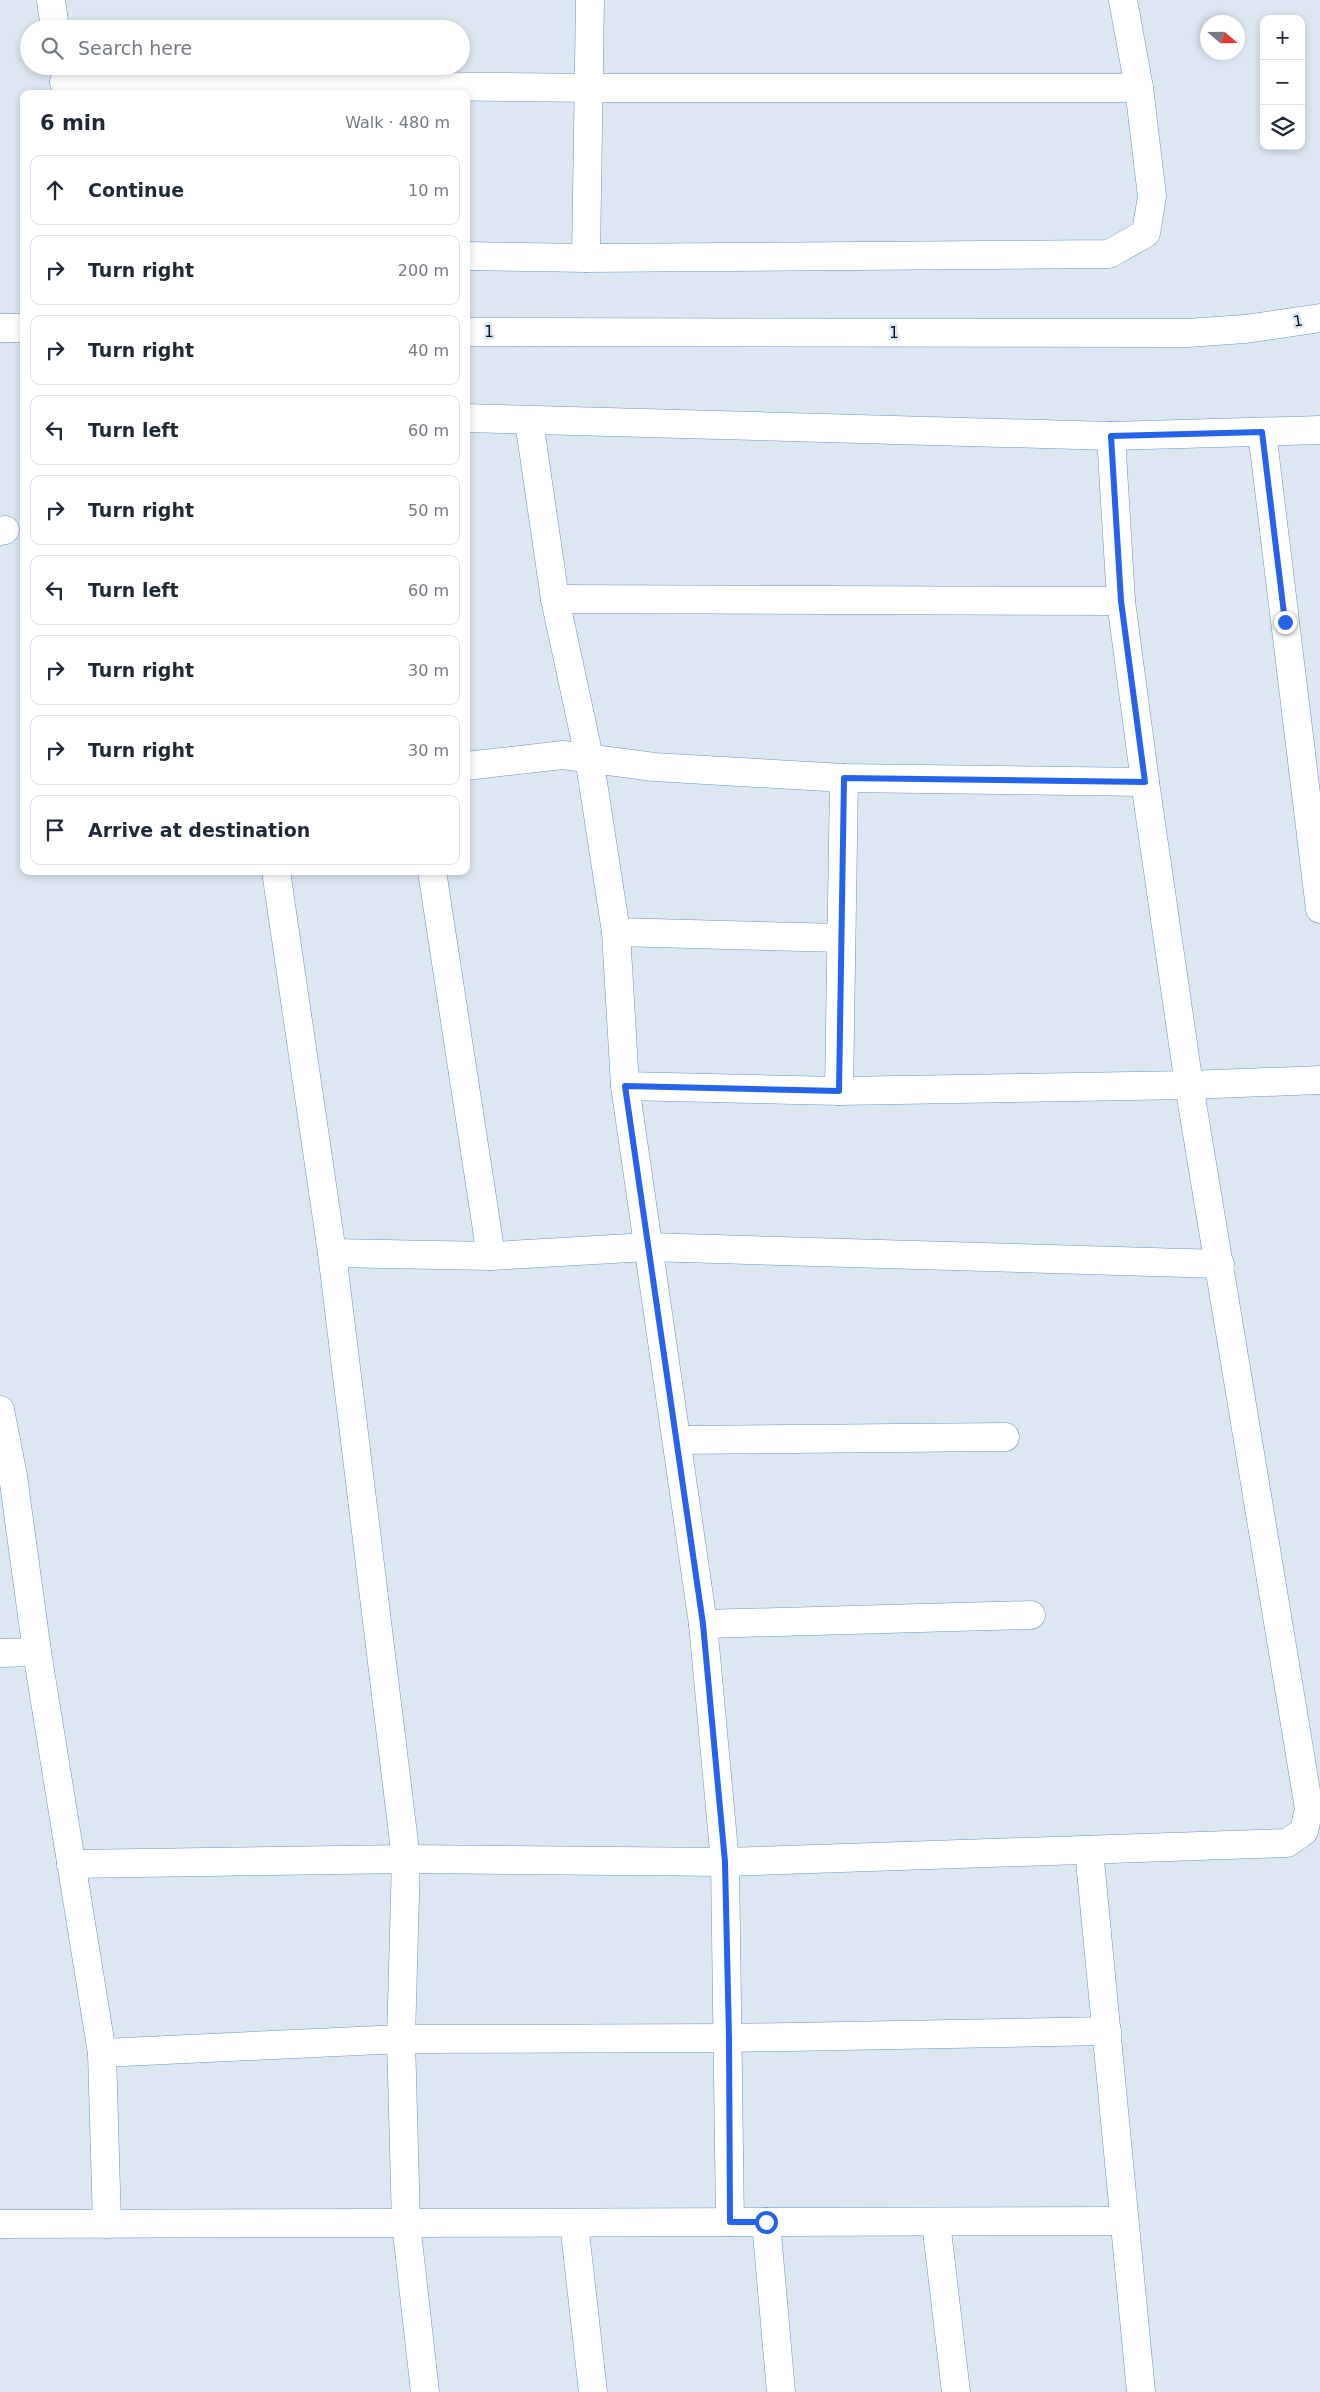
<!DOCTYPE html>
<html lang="en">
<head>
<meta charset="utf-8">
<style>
  :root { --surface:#fff; --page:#f2f2f3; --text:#1f2937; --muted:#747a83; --line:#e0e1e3 }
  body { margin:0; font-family:"DejaVu Sans",sans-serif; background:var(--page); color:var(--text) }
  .controls { position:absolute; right:15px; top:15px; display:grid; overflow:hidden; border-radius:10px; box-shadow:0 2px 8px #0003 }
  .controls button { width:45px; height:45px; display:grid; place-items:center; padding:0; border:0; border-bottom:1px solid var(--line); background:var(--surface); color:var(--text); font:25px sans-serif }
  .compass { position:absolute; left:1200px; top:15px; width:45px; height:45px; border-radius:50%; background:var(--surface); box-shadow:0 2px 8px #0003; rotate:110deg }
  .stop { position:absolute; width:15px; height:15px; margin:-11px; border:4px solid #2563eb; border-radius:50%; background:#fff }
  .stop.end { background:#2563eb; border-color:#fff; box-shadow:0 1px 5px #0008 }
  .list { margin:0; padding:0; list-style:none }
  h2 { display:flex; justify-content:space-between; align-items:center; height:65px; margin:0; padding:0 20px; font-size:21px }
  h2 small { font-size:16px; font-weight:400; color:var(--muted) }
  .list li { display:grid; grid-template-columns:32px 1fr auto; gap:15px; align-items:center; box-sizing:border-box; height:70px; margin:0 10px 10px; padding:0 10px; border:1px solid var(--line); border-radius:10px }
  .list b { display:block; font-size:19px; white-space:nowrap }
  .list em { font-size:16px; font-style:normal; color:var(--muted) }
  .icon { flex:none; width:28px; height:28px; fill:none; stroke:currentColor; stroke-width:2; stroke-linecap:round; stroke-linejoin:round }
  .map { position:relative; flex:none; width:1320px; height:2392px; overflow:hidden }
  .search { position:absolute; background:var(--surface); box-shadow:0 2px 8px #0003; left:20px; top:20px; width:450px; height:55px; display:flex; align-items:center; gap:12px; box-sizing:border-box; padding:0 18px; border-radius:28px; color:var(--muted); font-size:19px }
  .panel { position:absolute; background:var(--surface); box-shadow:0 2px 8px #0003; left:20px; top:90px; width:450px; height:785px; border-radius:10px }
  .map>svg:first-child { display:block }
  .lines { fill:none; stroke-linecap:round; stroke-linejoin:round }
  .minor-casing { stroke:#6493c8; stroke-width:29 }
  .minor { stroke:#fff; stroke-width:28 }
  .route { stroke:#2563eb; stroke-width:6 }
  .labels { text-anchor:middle; stroke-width:5; stroke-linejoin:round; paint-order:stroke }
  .street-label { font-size:15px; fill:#031428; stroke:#dde7f2 }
</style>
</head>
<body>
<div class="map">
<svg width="1320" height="2392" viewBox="0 0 1320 2392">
  <rect width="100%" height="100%" fill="#dde7f2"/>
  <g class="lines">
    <defs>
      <g id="minor">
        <polyline points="51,0 55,29"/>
        <polyline points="64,82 589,88 1139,88"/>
        <polyline points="466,256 586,258 1109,254 1146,233 1152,196 1139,88 1123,0"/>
        <polyline points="586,258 590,0"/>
        <polyline points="0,328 24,328"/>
        <polyline points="466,332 1187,333 1245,329 1320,318"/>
        <polyline points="466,418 1111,436 1320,430"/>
        <polyline points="529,421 555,599 589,757 616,932 625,1086 703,1624 725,1862 730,2222"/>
        <polyline points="1262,432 1320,909"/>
        <polyline points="0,531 5,530"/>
        <polyline points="555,599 1121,601"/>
        <polyline points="466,766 563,755 654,767 844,778 1145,782"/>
        <polyline points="276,871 332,1253 406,1859 401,2039 406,2223 425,2392"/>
        <polyline points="432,871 491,1256"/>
        <polyline points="616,932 841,938"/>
        <polyline points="625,1086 839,1091 1189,1085 1320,1080"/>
        <polyline points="839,1091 844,778"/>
        <polyline points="332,1253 491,1256 648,1247 1220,1264"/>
        <polyline points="0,1410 13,1476 37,1652 102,2053 107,2224"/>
        <polyline points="677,1440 1005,1437"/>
        <polyline points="703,1624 1031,1615"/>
        <polyline points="0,1653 37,1652"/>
        <polyline points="1089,1850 1141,2392"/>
        <polyline points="71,1864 406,1859 725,1862 1287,1843 1304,1831 1309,1809 1189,1085 1145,782 1121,601 1111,436"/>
        <polyline points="102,2053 401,2039 729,2038 1107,2031"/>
        <polyline points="766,2222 781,2392"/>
        <polyline points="936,2222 956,2392"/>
        <polyline points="574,2223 593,2392"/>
        <polyline points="0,2224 1124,2221"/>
      </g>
    </defs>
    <use href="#minor" class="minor-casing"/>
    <use href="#minor" class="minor"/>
  </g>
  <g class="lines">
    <polyline class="route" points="766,2222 730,2222 729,2038 725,1862 703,1624 625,1086 839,1091 844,778 1145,782 1121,601 1111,436 1262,432 1285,622"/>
  </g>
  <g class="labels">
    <g class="street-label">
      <text transform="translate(1298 321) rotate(-9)" y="5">1</text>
      <text x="489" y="337">1</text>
      <text x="894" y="338">1</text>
    </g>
  </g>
</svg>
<div class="controls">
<button>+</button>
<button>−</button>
<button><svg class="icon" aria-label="layers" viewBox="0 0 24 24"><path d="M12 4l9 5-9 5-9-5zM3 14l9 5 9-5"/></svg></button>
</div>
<svg class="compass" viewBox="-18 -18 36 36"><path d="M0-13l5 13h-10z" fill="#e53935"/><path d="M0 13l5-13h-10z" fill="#747a83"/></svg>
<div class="stop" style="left:766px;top:2222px"></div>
<div class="stop end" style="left:1285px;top:622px"></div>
<div class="search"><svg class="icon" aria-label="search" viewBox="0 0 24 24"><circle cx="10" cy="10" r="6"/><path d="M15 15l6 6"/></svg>Search here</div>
<section class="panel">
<h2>6 min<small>Walk · 480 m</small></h2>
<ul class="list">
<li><svg class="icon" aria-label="ahead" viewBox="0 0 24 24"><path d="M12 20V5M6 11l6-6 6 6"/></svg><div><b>Continue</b></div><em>10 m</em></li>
<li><svg class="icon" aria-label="right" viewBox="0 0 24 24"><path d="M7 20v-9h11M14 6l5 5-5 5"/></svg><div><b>Turn right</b></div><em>200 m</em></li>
<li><svg class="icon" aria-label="right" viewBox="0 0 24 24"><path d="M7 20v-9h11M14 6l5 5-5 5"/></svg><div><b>Turn right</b></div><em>40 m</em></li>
<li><svg class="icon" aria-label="left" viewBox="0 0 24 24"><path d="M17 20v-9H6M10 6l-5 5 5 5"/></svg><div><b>Turn left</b></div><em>60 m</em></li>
<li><svg class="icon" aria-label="right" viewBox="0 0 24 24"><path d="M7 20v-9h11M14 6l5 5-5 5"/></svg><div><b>Turn right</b></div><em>50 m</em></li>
<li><svg class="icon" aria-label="left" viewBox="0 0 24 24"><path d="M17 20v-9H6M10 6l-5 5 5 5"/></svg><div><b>Turn left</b></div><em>60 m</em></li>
<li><svg class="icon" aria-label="right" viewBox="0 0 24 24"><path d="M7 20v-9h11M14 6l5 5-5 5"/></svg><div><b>Turn right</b></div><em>30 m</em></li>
<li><svg class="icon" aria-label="right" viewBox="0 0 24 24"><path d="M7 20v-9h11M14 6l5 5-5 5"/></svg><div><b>Turn right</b></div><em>30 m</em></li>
<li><svg class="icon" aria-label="arrive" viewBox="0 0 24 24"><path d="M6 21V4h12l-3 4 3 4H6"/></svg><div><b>Arrive at destination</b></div></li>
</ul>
</section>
</div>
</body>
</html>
